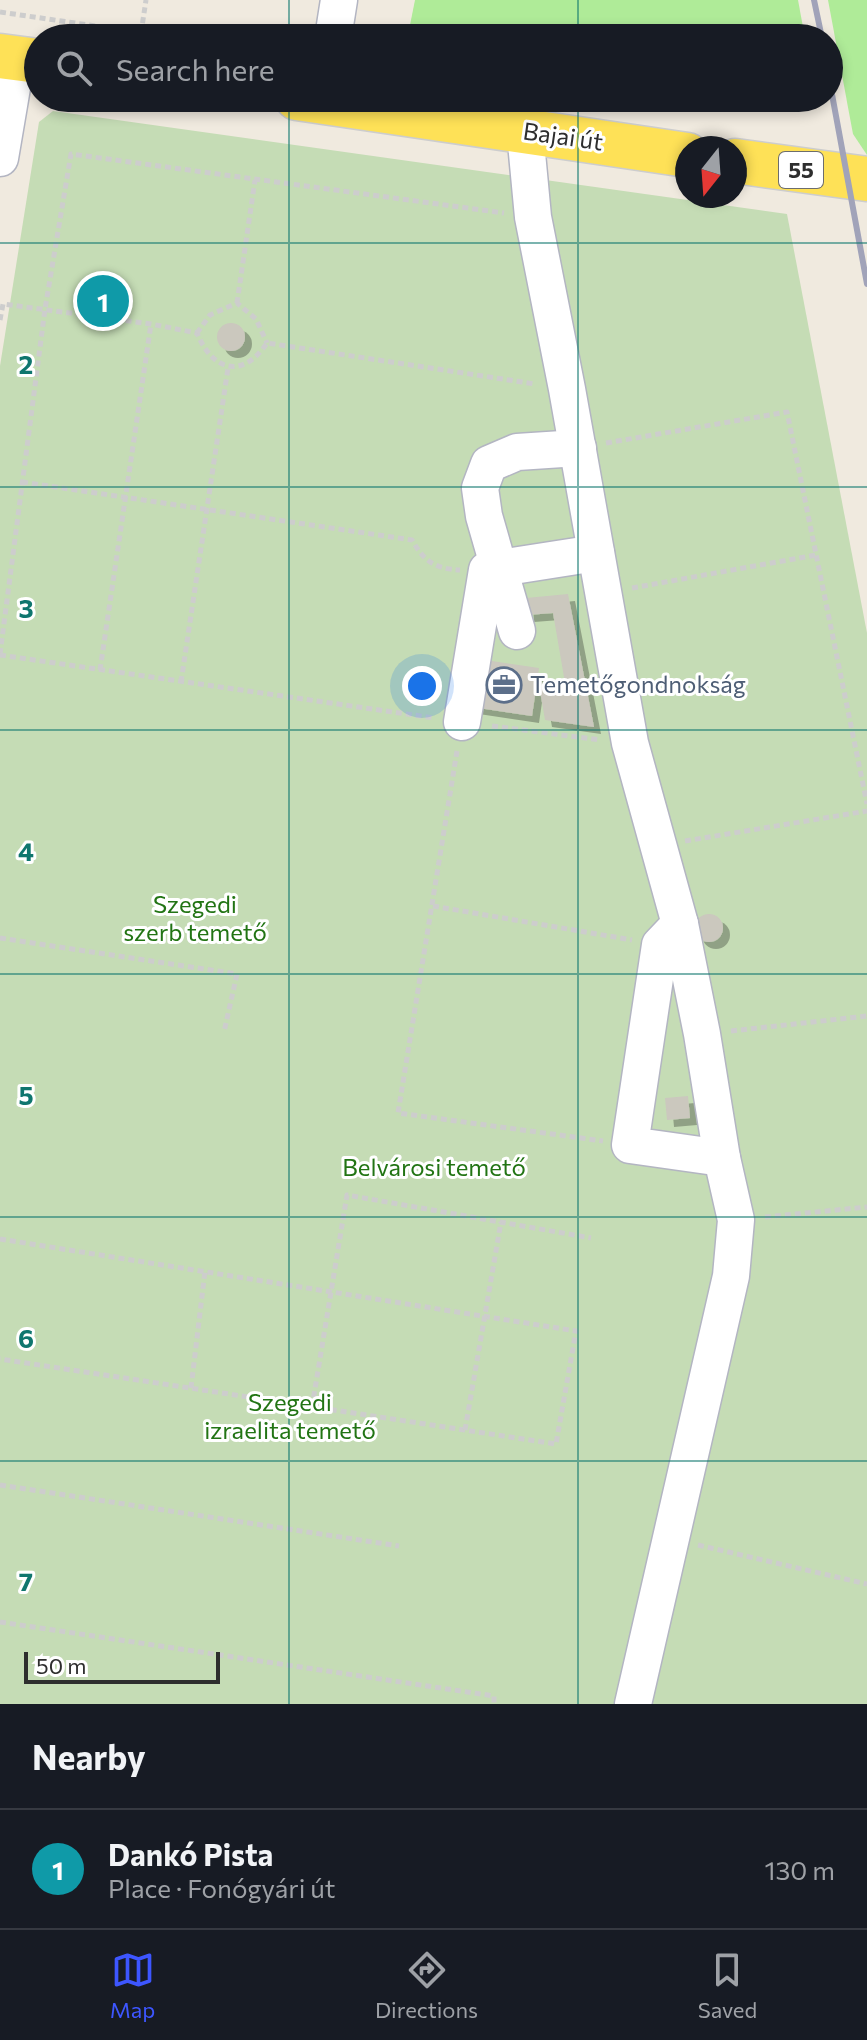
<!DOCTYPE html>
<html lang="en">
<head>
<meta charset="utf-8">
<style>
  :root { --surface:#171b24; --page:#20242c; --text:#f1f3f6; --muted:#9ea1a6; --line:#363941; --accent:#3d56ff }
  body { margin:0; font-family:Commissioner,sans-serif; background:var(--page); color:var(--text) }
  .compass { position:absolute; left:675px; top:136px; width:72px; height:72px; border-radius:50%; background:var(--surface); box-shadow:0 4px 12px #0003; rotate:197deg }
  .scale { position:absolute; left:24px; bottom:20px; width:196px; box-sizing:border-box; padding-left:8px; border:4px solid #2e2e2e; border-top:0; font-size:22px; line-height:28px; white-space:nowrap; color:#2e2e2e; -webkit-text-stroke:6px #fff; paint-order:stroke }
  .you { position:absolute; left:422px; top:686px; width:28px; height:28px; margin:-20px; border:6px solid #fff; border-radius:50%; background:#1a73e8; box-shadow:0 0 0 12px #1a73e833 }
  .badge { display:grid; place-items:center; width:52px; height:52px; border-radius:50%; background:var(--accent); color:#fff; font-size:26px; font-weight:700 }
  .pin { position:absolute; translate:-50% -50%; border:4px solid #fff; box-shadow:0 2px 8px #0006 }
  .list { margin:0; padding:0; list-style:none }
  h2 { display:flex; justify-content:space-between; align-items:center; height:104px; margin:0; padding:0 32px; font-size:34px }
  h2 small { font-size:26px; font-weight:400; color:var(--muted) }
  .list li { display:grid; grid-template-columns:52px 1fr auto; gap:24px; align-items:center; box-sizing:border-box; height:120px; padding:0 32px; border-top:2px solid var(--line) }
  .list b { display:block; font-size:30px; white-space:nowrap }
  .list p { margin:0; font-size:26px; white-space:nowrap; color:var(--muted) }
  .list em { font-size:26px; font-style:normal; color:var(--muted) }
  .icon { flex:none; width:44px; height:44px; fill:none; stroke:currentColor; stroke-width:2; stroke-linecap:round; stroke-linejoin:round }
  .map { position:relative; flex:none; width:867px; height:1704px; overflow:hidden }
  .search { position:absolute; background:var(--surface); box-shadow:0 4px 12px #0003; left:24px; right:24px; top:24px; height:88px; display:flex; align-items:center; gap:20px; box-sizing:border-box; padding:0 28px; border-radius:44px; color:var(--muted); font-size:30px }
  .sheet { height:224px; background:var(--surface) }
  nav { display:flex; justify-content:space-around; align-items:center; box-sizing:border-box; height:112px; border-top:2px solid var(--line); background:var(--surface); font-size:22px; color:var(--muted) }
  nav a { display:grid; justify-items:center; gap:4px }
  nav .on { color:var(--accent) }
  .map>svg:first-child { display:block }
  .green { fill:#afeb98 }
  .cemetery { fill:#c5dcb5 }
  .building { fill:#cbc8be; filter:url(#shadow) }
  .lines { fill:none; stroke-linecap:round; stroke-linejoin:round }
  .minor-casing { stroke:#b3b5c2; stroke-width:39 }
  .major-casing { stroke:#cdcdcd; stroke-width:47 }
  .path { stroke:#cdcdcd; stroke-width:5; stroke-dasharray:6 4; stroke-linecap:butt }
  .minor { stroke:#fff; stroke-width:36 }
  .major { stroke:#fee157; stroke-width:44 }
  .rail { stroke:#a1a3b9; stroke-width:6 }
  .grid { fill:none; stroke:#0f766e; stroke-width:2; stroke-opacity:0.55 }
  .labels { text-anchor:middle; stroke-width:6; stroke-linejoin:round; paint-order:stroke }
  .shield { fill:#fff; stroke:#6d6d6d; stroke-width:2 }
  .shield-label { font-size:22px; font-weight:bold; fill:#2e2e2e }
  .street-label { font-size:24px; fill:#2e2e2e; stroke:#fff }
  .service-label { font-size:24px; fill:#4e5e75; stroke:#fff; text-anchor:start }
  .park-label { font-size:24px; fill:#227414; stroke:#fff }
  .grid-label { font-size:26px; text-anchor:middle; font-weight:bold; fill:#0f766e; stroke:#fff; stroke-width:6; stroke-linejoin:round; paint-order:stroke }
</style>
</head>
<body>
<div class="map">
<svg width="867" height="1704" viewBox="0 0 867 1704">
  <defs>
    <filter id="shadow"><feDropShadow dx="7" dy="7" stdDeviation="0" flood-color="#0004"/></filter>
  </defs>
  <rect width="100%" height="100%" fill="#f0eadf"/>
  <g class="green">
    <polygon points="415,0 798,0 805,38 458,38 410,25"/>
    <polygon points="828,0 867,0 867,155 853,134"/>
  </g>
  <polygon class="cemetery" points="53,111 787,214 867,633 867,1704 0,1704 0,366 39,122"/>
  <g class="building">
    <circle cx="231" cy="337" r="14"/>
    <polygon points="568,594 594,727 545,720 539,685 565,683 553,613 527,615 526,598"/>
    <polygon points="479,659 539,668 532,716 472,707"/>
    <circle cx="709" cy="928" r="14"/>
    <polygon points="688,1096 690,1118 667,1120 665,1098"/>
  </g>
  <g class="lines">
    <defs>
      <g id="minor">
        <polyline points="333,38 339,0"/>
        <polyline points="525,132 533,217 567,389 630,743 680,924 702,1034 722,1158 736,1220 731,1276 633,1704"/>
        <polyline points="0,158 17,58"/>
        <polyline points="517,631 484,516 480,488 489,464 517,452 578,448"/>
        <polyline points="462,722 487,570 596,553"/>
        <polyline points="680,924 660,945 630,1145 722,1158"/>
      </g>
      <g id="major">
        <polyline points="0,56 38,61"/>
        <polyline points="297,98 687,155"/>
        <polyline points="735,161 867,179"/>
      </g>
    </defs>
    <use href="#minor" class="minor-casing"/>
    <use href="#major" class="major-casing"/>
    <g class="path">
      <polyline points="0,12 177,38"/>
      <polyline points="141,33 146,0"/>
      <polyline points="237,303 255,180"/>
      <path d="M 0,320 L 3,304 L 151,324 L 197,333 C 213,372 243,379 267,343 L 535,384"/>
      <polyline points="197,333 210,315 237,303 256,319 267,343"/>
      <polyline points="606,443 787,412 867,804"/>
      <path d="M 22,482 L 412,540 C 424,561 435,569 460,570"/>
      <polyline points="632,588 816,555"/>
      <polyline points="0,654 45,309 71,154 504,213"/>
      <polyline points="0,655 434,718"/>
      <polyline points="100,670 151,324"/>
      <polyline points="181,682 228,368"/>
      <polyline points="492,726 601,740"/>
      <polyline points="457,751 398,1113 603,1141"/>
      <polyline points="685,841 867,811"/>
      <polyline points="433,906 632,940"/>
      <polyline points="0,938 237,974 224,1032"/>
      <polyline points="731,1031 867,1016"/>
      <polyline points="765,1217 867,1207"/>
      <polyline points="0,1239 576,1331 556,1444 0,1359"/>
      <polyline points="191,1388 205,1271"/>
      <polyline points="312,1407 347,1195 591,1238"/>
      <polyline points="465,1430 501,1222"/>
      <polyline points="0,1485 399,1546"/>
      <polyline points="698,1545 867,1584"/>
      <polyline points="0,1622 494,1696 494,1704"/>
    </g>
    <use href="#minor" class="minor"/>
    <use href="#major" class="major"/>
    <g class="rail">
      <polyline points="814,0 822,38"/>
      <polyline points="829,78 867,284"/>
    </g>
  </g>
  <path class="grid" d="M 289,0 L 289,38M 578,0 L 578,38M 289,98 L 289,1704M 578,98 L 578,1704M 0,243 L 867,243M 0,487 L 867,487M 0,730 L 867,730M 0,974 L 867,974M 0,1217 L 867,1217M 0,1461 L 867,1461"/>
  <defs>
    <symbol id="office-ring" viewBox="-11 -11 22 22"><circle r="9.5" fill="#fff" stroke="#5c6f8a" stroke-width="1.5"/><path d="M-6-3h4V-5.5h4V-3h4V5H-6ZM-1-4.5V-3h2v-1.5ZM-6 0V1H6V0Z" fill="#5c6f8a"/></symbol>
  </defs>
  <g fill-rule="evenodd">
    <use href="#office-ring" x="484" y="665" width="40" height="40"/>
  </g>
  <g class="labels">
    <rect class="shield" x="779" y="152" width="44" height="36" rx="6"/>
    <g class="shield-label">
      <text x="801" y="178">55</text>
    </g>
    <g class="street-label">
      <text transform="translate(563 137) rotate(8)" y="8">Bajai út</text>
    </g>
    <g class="service-label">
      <text x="530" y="693">Temetőgondnokság</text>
    </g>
    <g class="park-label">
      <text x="195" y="913">Szegedi<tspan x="195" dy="28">szerb temető</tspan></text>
      <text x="434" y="1176">Belvárosi temető</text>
      <text x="290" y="1411">Szegedi<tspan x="290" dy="28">izraelita temető</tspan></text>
    </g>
  </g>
  <g class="grid-label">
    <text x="26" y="374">2</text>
    <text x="26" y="618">3</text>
    <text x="26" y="861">4</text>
    <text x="26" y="1105">5</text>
    <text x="26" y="1348">6</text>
    <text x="26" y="1591">7</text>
  </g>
</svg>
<svg class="compass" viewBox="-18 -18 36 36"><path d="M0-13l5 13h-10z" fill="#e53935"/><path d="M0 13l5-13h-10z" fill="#9ea1a6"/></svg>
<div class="scale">50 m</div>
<div class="you"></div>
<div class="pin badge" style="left:103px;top:301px;background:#0f9aa8">1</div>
<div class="search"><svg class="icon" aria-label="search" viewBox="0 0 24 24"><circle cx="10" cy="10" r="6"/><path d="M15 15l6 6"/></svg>Search here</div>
</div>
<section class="sheet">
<h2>Nearby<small></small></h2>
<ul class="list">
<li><span class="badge" style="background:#0f9aa8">1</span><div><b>Dankó Pista</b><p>Place · Fonógyári út</p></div><em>130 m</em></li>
</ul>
</section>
<nav>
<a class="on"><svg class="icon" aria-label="map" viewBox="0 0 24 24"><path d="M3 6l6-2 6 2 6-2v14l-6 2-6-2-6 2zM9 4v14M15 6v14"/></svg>Map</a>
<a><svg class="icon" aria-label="directions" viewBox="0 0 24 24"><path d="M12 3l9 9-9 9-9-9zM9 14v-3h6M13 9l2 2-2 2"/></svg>Directions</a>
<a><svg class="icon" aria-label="saved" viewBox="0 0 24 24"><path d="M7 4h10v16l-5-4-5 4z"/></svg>Saved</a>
</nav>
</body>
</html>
